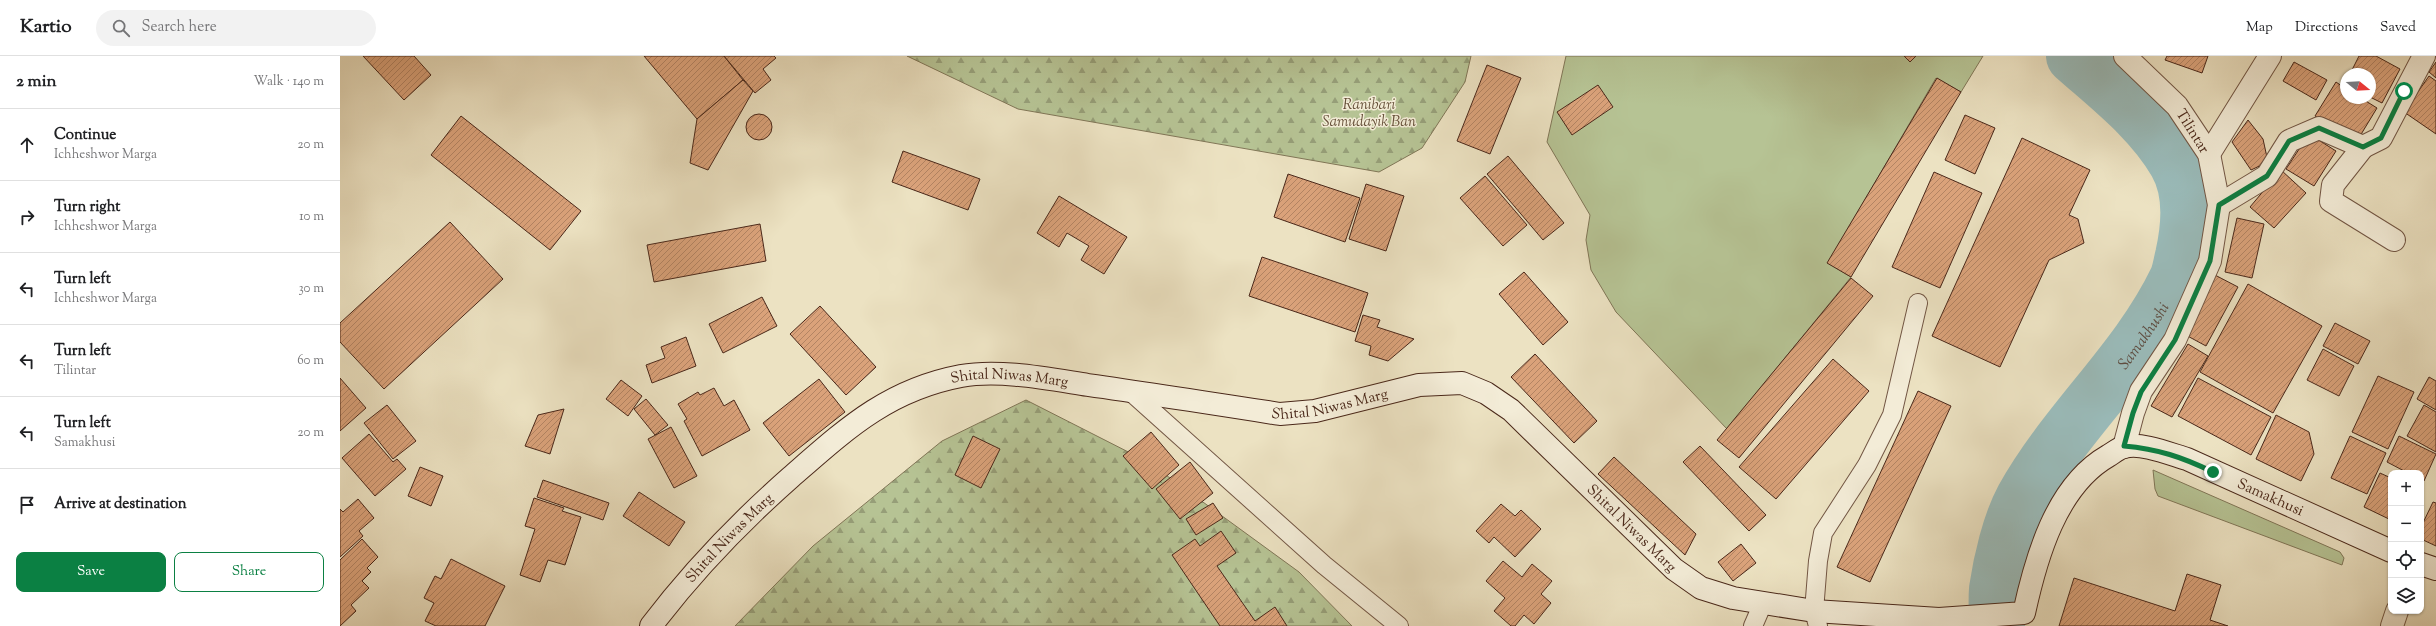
<!DOCTYPE html>
<html lang="en">
<head>
<meta charset="utf-8">
<style>
  :root { --surface:#fff; --page:#f2f2f2; --text:#202124; --muted:#757577; --line:#e0e0e0; --accent:#0b8043 }
  body { margin:0; font-family:"Sorts Mill Goudy",serif; background:var(--page); color:var(--text) }
  .controls { position:absolute; right:12px; bottom:12px; display:grid; overflow:hidden; border-radius:8px; box-shadow:0 1px 3px #0004 }
  .controls button { width:36px; height:36px; display:grid; place-items:center; padding:0; border:0; border-bottom:1px solid var(--line); background:var(--surface); color:var(--text); font:20px sans-serif }
  .compass { position:absolute; left:2000px; top:12px; width:36px; height:36px; border-radius:50%; background:var(--surface); box-shadow:0 1px 3px #0004; rotate:108deg }
  .stop { position:absolute; width:12px; height:12px; margin:-9px; border:3px solid #0b8043; border-radius:50%; background:#fff }
  .stop.end { background:#0b8043; border-color:#fff; box-shadow:0 1px 4px #0008 }
  .list { margin:0; padding:0; list-style:none }
  h2 { display:flex; justify-content:space-between; align-items:center; height:52px; margin:0; padding:0 16px; font-size:17px }
  h2 small { font-size:13px; font-weight:400; color:var(--muted) }
  .list li { display:grid; grid-template-columns:26px 1fr auto; gap:12px; align-items:center; box-sizing:border-box; height:72px; padding:0 16px; border-top:1px solid var(--line) }
  .list b { display:block; font-size:15px; white-space:nowrap }
  .list p { margin:0; font-size:13px; white-space:nowrap; color:var(--muted) }
  .list em { font-size:13px; font-style:normal; color:var(--muted) }
  .actions { display:flex; gap:8px; padding:12px 16px }
  .actions a { flex:1; padding:9px 0; border:1px solid var(--accent); border-radius:8px; text-align:center; font-size:14px; color:var(--accent) }
  .actions .main { background:var(--accent); color:#fff }
  .icon { flex:none; width:22px; height:22px; fill:none; stroke:currentColor; stroke-width:2; stroke-linecap:round; stroke-linejoin:round }
  .map { position:relative; flex:none; width:2096px; height:570px; overflow:hidden }
  header { display:flex; align-items:center; gap:24px; box-sizing:border-box; height:56px; padding:0 20px; background:var(--surface); border-bottom:1px solid var(--line) }
  header strong { font-size:19px }
  nav { display:flex; gap:22px; margin-inline-start:auto; font-size:14px }
  .search { width:280px; height:36px; background:var(--page); display:flex; align-items:center; gap:10px; box-sizing:border-box; padding:0 14px; border-radius:22px; color:var(--muted); font-size:15px }
  main { display:flex }
  aside { flex:1; background:var(--surface) }
  .map>svg:first-child { display:block }
  .grass { fill:#b6c394; stroke:#807657 }
  .forest { fill:url(#forest-firs); stroke:#807657 }
  .lines { fill:none; stroke-linecap:round; stroke-linejoin:round }
  .river { stroke:#9abcbb; stroke-width:56 }
  .building { fill:url(#building-hatch); stroke:#4a281a }
  .lane-casing { stroke:#725644; stroke-width:20 }
  .street-casing { stroke:#725644; stroke-width:24 }
  .secondary-casing { stroke:#4a281a; stroke-width:24 }
  .lane { stroke:#f3ecd7; stroke-width:18 }
  .street { stroke:#f3ecd7; stroke-width:22 }
  .secondary { stroke:#f3ecd7; stroke-width:22 }
  .route { stroke:#0b8043; stroke-width:5 }
  .labels { text-anchor:middle; stroke-width:3; stroke-linejoin:round; paint-order:stroke }
  .park-label { font-size:15px; font-style:italic; fill:#654f38; stroke:#f3ecd7 }
  .street-label { font-size:15px; fill:#4a281a; stroke:#f3ecd7 }
  .water-label { font-size:16px; font-style:italic; fill:#5e4d42; stroke:#f3ecd7 }
</style>
</head>
<body>
<header>
<strong>Kartio</strong>
<div class="search"><svg class="icon" aria-label="search" viewBox="0 0 24 24"><circle cx="10" cy="10" r="6"/><path d="M15 15l6 6"/></svg>Search here</div>
<nav><a>Map</a><a>Directions</a><a>Saved</a></nav>
</header>
<main>
<aside>
<h2>2 min<small>Walk · 140 m</small></h2>
<ul class="list">
<li><svg class="icon" aria-label="ahead" viewBox="0 0 24 24"><path d="M12 20V5M6 11l6-6 6 6"/></svg><div><b>Continue</b><p>Ichheshwor Marga</p></div><em>20 m</em></li>
<li><svg class="icon" aria-label="right" viewBox="0 0 24 24"><path d="M7 20v-9h11M14 6l5 5-5 5"/></svg><div><b>Turn right</b><p>Ichheshwor Marga</p></div><em>10 m</em></li>
<li><svg class="icon" aria-label="left" viewBox="0 0 24 24"><path d="M17 20v-9H6M10 6l-5 5 5 5"/></svg><div><b>Turn left</b><p>Ichheshwor Marga</p></div><em>30 m</em></li>
<li><svg class="icon" aria-label="left" viewBox="0 0 24 24"><path d="M17 20v-9H6M10 6l-5 5 5 5"/></svg><div><b>Turn left</b><p>Tilintar</p></div><em>60 m</em></li>
<li><svg class="icon" aria-label="left" viewBox="0 0 24 24"><path d="M17 20v-9H6M10 6l-5 5 5 5"/></svg><div><b>Turn left</b><p>Samakhusi</p></div><em>20 m</em></li>
<li><svg class="icon" aria-label="arrive" viewBox="0 0 24 24"><path d="M6 21V4h12l-3 4 3 4H6"/></svg><div><b>Arrive at destination</b></div></li>
</ul>
<div class="actions"><a class="main">Save</a><a>Share</a></div>
</aside>
<div class="map">
<svg width="2096" height="570" viewBox="0 0 2096 570">
  <defs>
    <pattern id="forest-firs" width="22" height="20" patternUnits="userSpaceOnUse"><rect width="22" height="20" fill="#b6c394"/><path d="M5 1l3.5 6h-7zM16 11l3.5 6h-7z" fill="#969e78"/></pattern>
    <pattern id="building-hatch" width="6" height="6" patternUnits="userSpaceOnUse"><rect width="6" height="6" fill="#daa27a"/><path d="M-1 1l2-2M0 6l6-6M5 7l2-2" fill="none" stroke="#b38463"/></pattern>
  </defs>
  <rect width="100%" height="100%" fill="#ece2c2"/>
  <filter id="stains"><feTurbulence type="fractalNoise" baseFrequency=".005" numOctaves="4"/><feColorMatrix values="0 0 0 0 .2 0 0 0 0 .09 0 0 0 0 .02 0 0 0 .5 -.17"/></filter>
  <radialGradient id="worn" r=".72"><stop offset=".6" stop-color="#630" stop-opacity="0"/><stop offset="1" stop-color="#630" stop-opacity=".3"/></radialGradient>
  <g class="grass">
    <polygon points="1226,0 1564,0 1570,6 1576,0 1643,0 1621,36 1596,22 1488,207 1511,221 1387,373 1276,256 1251,214 1246,184 1250,159 1207,86"/>
    <polygon points="1813,414 2000,496 2004,502 2002,509 1818,440 1815,433"/>
  </g>
  <g class="forest">
    <polygon points="567,0 1131,0 1125,26 1082,92 1039,116 678,53"/>
    <polygon points="686,344 808,406 959,516 1012,570 395,570 473,490 602,385"/>
  </g>
  <g class="lines">
    <path class="river" id="s1" d="M 1657,570 C 1657,558 1656,545 1657,533 C 1661,506 1670,467 1683,443 C 1727,364 1798,305 1837,223 C 1840,216 1841,208 1843,200 C 1850,169 1853,135 1836,106 C 1811,63 1770,32 1734,0"/>
  </g>
  <g class="building">
    <polygon points="23,0 74,0 91,19 64,44"/>
    <polygon points="304,0 384,0 403,24 357,63"/>
    <polygon points="384,0 434,0 436,2 423,13 431,24 415,37"/>
    <polygon points="1564,0 1576,0 1570,6"/>
    <polygon points="1827,0 1868,0 1862,17 1825,4"/>
    <polygon points="2019,0 2036,0 2060,13 2042,47 2030,41 2030,18 2010,18"/>
    <polygon points="1954,6 1987,24 1976,44 1943,25"/>
    <polygon points="2096,6 2096,22 2089,16"/>
    <polygon points="1147,9 1181,22 1150,98 1117,85"/>
    <polygon points="2089,20 2096,25 2096,78 2064,56"/>
    <polygon points="1597,22 1621,36 1511,221 1487,207"/>
    <polygon points="403,24 413,35 368,114 350,107 357,63"/>
    <polygon points="1996,26 2006,33 2006,42 2021,42 2037,52 2017,85 1975,60"/>
    <polygon points="1258,29 1273,51 1232,79 1217,56"/>
    <circle cx="419" cy="71" r="13"/>
    <polygon points="1625,59 1655,72 1635,118 1605,104"/>
    <polygon points="121,60 241,155 210,194 91,99"/>
    <polygon points="1908,64 1923,83 1928,106 1911,114 1892,86"/>
    <polygon points="1969,78 1996,95 1974,130 1946,113"/>
    <polygon points="1682,82 1750,114 1729,159 1738,163 1744,187 1709,204 1660,311 1592,280"/>
    <polygon points="563,95 640,123 628,154 552,126"/>
    <polygon points="1168,100 1224,167 1203,184 1147,118"/>
    <polygon points="1941,114 1966,137 1934,172 1910,151"/>
    <polygon points="1594,116 1642,137 1600,232 1552,211"/>
    <polygon points="948,118 1020,142 1005,186 934,161"/>
    <polygon points="1145,120 1187,169 1163,190 1120,142"/>
    <polygon points="1026,128 1064,140 1046,195 1009,183"/>
    <polygon points="719,140 787,181 764,218 741,204 749,190 727,177 719,191 697,177"/>
    <polygon points="1897,162 1924,168 1912,222 1885,216"/>
    <polygon points="110,166 163,223 44,333 0,286 0,267"/>
    <polygon points="420,168 426,205 314,226 307,189"/>
    <polygon points="922,201 1028,237 1015,276 909,240"/>
    <polygon points="1184,216 1228,266 1203,289 1159,238"/>
    <polygon points="1873,218 1898,231 1866,290 1842,277"/>
    <polygon points="1511,222 1533,240 1399,402 1377,384"/>
    <polygon points="1908,228 1982,270 1933,357 1860,316"/>
    <polygon points="422,241 437,270 383,297 369,268"/>
    <polygon points="480,250 536,311 506,339 450,278"/>
    <polygon points="1023,259 1040,264 1037,271 1074,283 1048,305 1029,299 1031,290 1015,285"/>
    <polygon points="1995,267 2030,285 2018,308 1983,290"/>
    <polygon points="346,281 356,310 312,327 306,309 325,302 321,291"/>
    <polygon points="1848,288 1868,300 1832,361 1811,350"/>
    <polygon points="1983,293 2014,310 1999,340 1967,324"/>
    <polygon points="1195,298 1257,365 1234,387 1171,321"/>
    <polygon points="1493,303 1529,335 1436,443 1399,411"/>
    <polygon points="2038,320 2074,336 2048,393 2012,376"/>
    <polygon points="2089,321 2096,325 2096,354 2077,343"/>
    <polygon points="0,322 26,352 0,375"/>
    <polygon points="1858,322 1931,361 1911,399 1838,360"/>
    <polygon points="479,323 505,356 449,400 423,367"/>
    <polygon points="281,324 302,340 288,360 266,343"/>
    <polygon points="374,332 384,350 394,344 410,374 362,400 344,365 347,363 338,348 358,336 360,339"/>
    <polygon points="1578,335 1611,350 1530,526 1497,511"/>
    <polygon points="306,343 328,369 315,379 294,353"/>
    <polygon points="47,349 76,385 53,403 24,367"/>
    <polygon points="2084,349 2096,356 2096,396 2067,380"/>
    <polygon points="224,353 210,398 185,390 198,359"/>
    <polygon points="1936,359 1969,376 1974,398 1961,425 1916,403"/>
    <polygon points="331,371 357,420 334,432 308,383"/>
    <polygon points="811,376 839,409 812,433 783,400"/>
    <polygon points="29,378 53,406 57,403 66,413 35,440 2,402"/>
    <polygon points="633,380 660,393 641,432 615,419"/>
    <polygon points="2010,380 2046,397 2027,438 1991,422"/>
    <polygon points="2059,380 2096,398 2084,425 2081,423 2081,417 2068,417 2047,406"/>
    <polygon points="1360,390 1426,459 1409,475 1343,406"/>
    <polygon points="1274,401 1356,478 1345,499 1258,418"/>
    <polygon points="850,406 873,437 840,463 816,433"/>
    <polygon points="80,411 103,420 91,450 68,440"/>
    <polygon points="2040,417 2051,422 2051,464 2024,451"/>
    <polygon points="203,424 269,447 263,464 197,441"/>
    <polygon points="299,436 345,466 329,490 283,460"/>
    <polygon points="194,442 224,452 222,455 241,461 225,509 208,504 200,526 180,519 195,473 185,470"/>
    <polygon points="18,443 34,462 19,475 23,480 0,501 0,453 3,456"/>
    <polygon points="2093,446 2096,447 2096,490 2081,483 2081,471"/>
    <polygon points="873,447 883,462 856,479 846,463"/>
    <polygon points="1161,448 1175,460 1181,454 1201,473 1175,501 1154,481 1149,487 1136,475"/>
    <polygon points="881,475 896,497 877,510 915,565 935,551 947,570 880,570 832,499 855,483 860,490"/>
    <polygon points="22,483 38,501 27,512 31,516 22,525 29,532 11,549 16,555 0,570 0,504"/>
    <polygon points="1401,488 1416,507 1393,525 1378,506"/>
    <polygon points="111,503 165,530 145,570 96,570 85,565 94,547 84,542 95,520 101,523"/>
    <polygon points="1163,505 1182,521 1192,508 1212,525 1201,538 1211,547 1194,568 1184,559 1175,570 1171,570 1154,555 1165,542 1146,525"/>
    <polygon points="1847,518 1881,529 1870,564 1888,570 1719,570 1734,522 1835,555"/>
  </g>
  <g class="lines">
    <defs>
      <g id="lane">
        <polyline points="790,335 984,509 1059,570"/>
        <polyline points="1413,570 1423,547"/>
        <polyline points="1478,570 1474,555 1478,505 1483,477 1527,409 1552,359 1578,247"/>
      </g>
      <g id="street">
        <polyline points="2023,91 1993,129 1991,145 2054,184"/>
        <polyline points="1869,98 1930,0"/>
        <polyline points="1879,149 1927,120 1949,85 1979,72 2023,91 2041,82 2084,0"/>
        <polyline points="1784,391 1793,357 1801,335 1835,284 1870,205 1879,149 1869,98 1837,50 1785,0"/>
        <polyline points="2052,570 2057,555"/>
      </g>
      <g id="secondary">
        <polyline points="2081,508 2096,513"/>
        <path id="s2" d="M 311,570 C 352,516 400,466 451,421 C 505,374 547,334 621,320 C 660,313 709,323 748,329 C 812,338 876,348 940,358 L 975,355 L 1079,329 L 1122,327 L 1146,337 L 1171,354 L 1334,513 L 1361,532 L 1393,542 L 1474,555 L 1599,563 L 1684,557 C 1696,502 1716,430 1768,400 C 1773,397 1779,392 1784,391 C 1801,386 1830,398 1847,403 L 2051,495"/>
      </g>
    </defs>
    <use href="#lane" class="lane-casing"/>
    <use href="#street" class="street-casing"/>
    <use href="#secondary" class="secondary-casing"/>
    <use href="#lane" class="lane"/>
    <use href="#street" class="street"/>
    <use href="#secondary" class="secondary"/>
  </g>
  <g class="lines">
    <path class="route" d="M 1873,416 C 1842,401 1818,393 1784,390 L 1793,357 L 1801,336 L 1835,284 L 1870,205 L 1879,149 L 1927,120 L 1949,85 L 1979,72 L 2023,91 L 2041,82 L 2064,35"/>
  </g>
  <g class="labels">
    <g class="park-label">
      <text x="1029" y="53">Ranibari<tspan x="1029" dy="17">Samudayik Ban</tspan></text>
    </g>
    <g class="street-label">
      <text transform="translate(1853 75) rotate(58)" y="5">Tilintar</text>
      <text dy="5" stroke="none"><textPath href="#s2" startOffset="454">Shital Niwas Marg</textPath></text>
      <text dy="5" stroke="none"><textPath href="#s2" startOffset="778">Shital Niwas Marg</textPath></text>
      <text dy="5" stroke="none"><textPath href="#s2" startOffset="1914">Samakhusi</textPath></text>
      <text dy="5" stroke="none"><textPath href="#s2" startOffset="1138">Shital Niwas Marg</textPath></text>
      <text dy="5" stroke="none"><textPath href="#s2" startOffset="118">Shital Niwas Marg</textPath></text>
    </g>
    <g class="water-label">
      <text dy="6" stroke="none"><textPath href="#s1" startOffset="334">Samakhushi</textPath></text>
    </g>
  </g>
  <rect width="100%" height="100%" filter="url(#stains)"/>
  <rect width="100%" height="100%" fill="url(#worn)"/>
</svg>
<div class="controls">
<button>+</button>
<button>−</button>
<button><svg class="icon" aria-label="locate" viewBox="0 0 24 24"><circle cx="12" cy="12" r="6"/><path d="M12 2v4M12 18v4M2 12h4M18 12h4"/></svg></button>
<button><svg class="icon" aria-label="layers" viewBox="0 0 24 24"><path d="M12 4l9 5-9 5-9-5zM3 14l9 5 9-5"/></svg></button>
</div>
<svg class="compass" viewBox="-18 -18 36 36"><path d="M0-13l5 13h-10z" fill="#e53935"/><path d="M0 13l5-13h-10z" fill="#757577"/></svg>
<div class="stop" style="left:2064px;top:35px"></div>
<div class="stop end" style="left:1873px;top:416px"></div>
</div>
</main>
</body>
</html>
